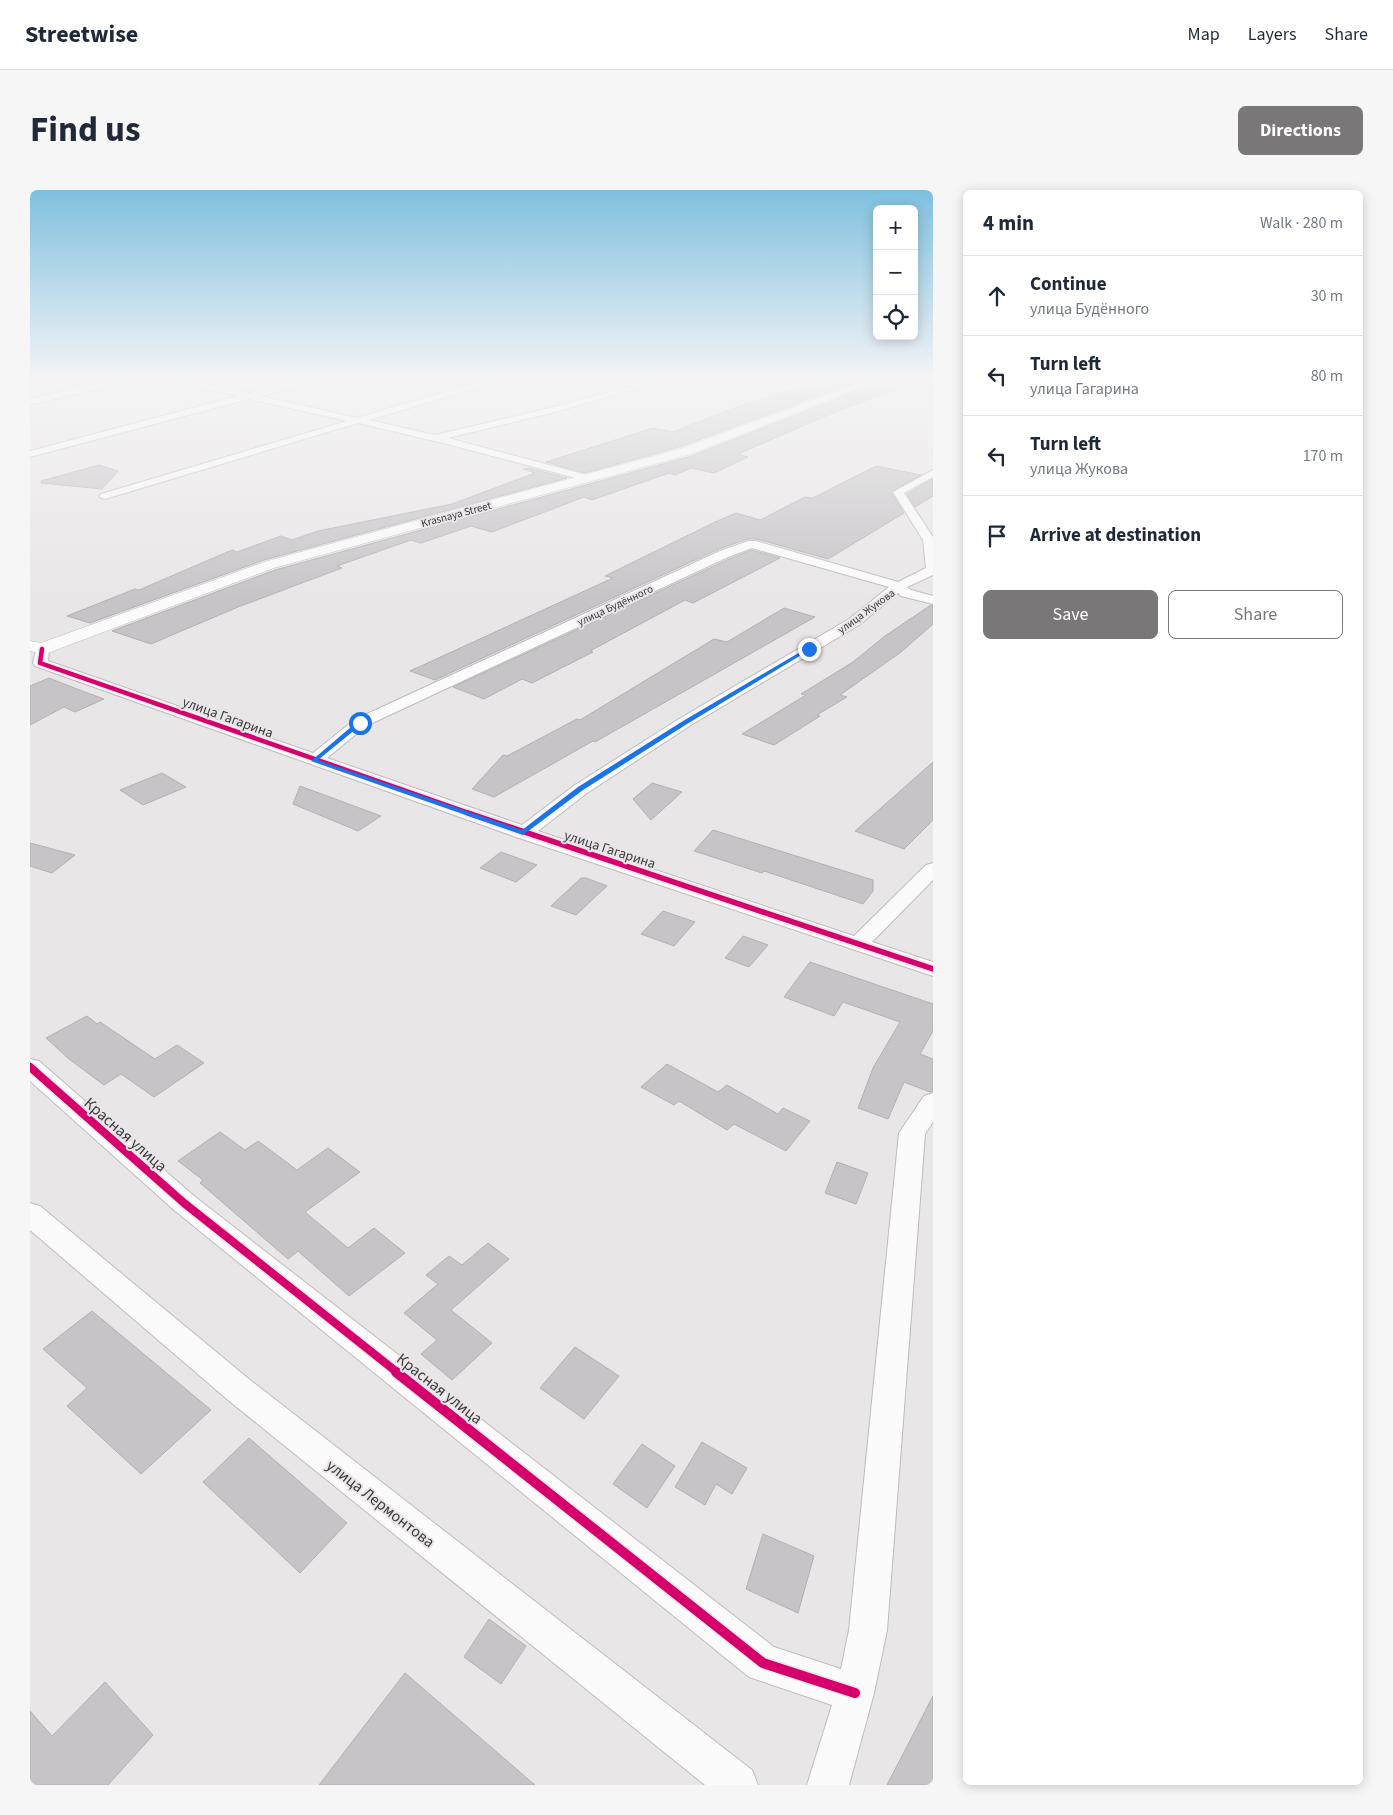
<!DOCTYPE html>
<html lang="en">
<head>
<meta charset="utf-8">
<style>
  :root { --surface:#fff; --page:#f6f6f7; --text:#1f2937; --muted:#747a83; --line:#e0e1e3; --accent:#797778 }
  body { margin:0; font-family:"Source Sans 3",sans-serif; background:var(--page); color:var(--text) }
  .controls { position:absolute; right:15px; top:15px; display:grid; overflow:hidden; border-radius:8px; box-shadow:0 2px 12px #0003 }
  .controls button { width:45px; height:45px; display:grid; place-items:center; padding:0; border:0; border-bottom:1px solid var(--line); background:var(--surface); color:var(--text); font:25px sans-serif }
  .stop { position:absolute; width:15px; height:15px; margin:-11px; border:4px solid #1a73e8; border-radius:50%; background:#fff }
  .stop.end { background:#1a73e8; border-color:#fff; box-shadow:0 1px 5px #0008 }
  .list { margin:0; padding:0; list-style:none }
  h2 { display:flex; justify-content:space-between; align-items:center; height:65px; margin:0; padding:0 20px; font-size:21px }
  h2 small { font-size:16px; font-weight:400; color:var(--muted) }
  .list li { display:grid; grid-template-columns:32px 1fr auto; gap:15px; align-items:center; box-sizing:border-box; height:80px; padding:0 20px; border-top:1px solid var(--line) }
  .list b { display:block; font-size:19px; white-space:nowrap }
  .list p { margin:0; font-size:16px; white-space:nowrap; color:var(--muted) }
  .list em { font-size:16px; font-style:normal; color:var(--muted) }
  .actions { display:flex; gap:10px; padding:15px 20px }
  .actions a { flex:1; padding:11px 0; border:1px solid var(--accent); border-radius:8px; text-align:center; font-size:18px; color:var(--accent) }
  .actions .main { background:var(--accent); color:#fff }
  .icon { flex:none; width:28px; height:28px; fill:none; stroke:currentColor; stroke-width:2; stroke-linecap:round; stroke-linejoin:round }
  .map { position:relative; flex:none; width:903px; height:1595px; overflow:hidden; border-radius:8px }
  header { display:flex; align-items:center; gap:30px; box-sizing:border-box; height:70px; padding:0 25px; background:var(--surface); border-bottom:1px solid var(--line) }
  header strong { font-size:24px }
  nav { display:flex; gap:28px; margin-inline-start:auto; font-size:18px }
  .intro { display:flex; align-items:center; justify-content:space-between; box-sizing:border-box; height:120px; padding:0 30px }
  h1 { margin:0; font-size:35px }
  .button { padding:12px 22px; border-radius:8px; background:var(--accent); color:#fff; font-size:18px; font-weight:700 }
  main { display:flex; gap:30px; padding:0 30px }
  aside { flex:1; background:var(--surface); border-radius:8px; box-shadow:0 2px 12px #0003 }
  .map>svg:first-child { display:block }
  .building { fill:#c6c4c6; stroke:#b2b0b2 }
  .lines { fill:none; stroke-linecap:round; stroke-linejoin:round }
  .minor-casing { stroke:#bebcbe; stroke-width:2 }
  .secondary-casing { stroke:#bebcbe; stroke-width:1 }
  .minor { fill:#fcfbfc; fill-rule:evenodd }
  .secondary { fill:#fcfbfc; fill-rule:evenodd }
  .cycleway-far3-casing { stroke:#eae5e8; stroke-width:7 }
  .cycleway-far2-casing { stroke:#eae5e8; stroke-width:9 }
  .cycleway-far1-casing { stroke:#eae5e8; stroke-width:11 }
  .cycleway-casing { stroke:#eae5e8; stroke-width:13 }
  .cycleway-far3 { stroke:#d6006c; stroke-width:4.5 }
  .cycleway-far2 { stroke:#d6006c; stroke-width:5.5 }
  .cycleway-far1 { stroke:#d6006c; stroke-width:8 }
  .cycleway { stroke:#d6006c; stroke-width:10 }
  .route { fill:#1a73e8 }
  .labels { text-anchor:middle; stroke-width:4; stroke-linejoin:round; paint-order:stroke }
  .far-street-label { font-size:11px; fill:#3d3b3c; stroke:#eae5e8 }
  .street-label { font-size:14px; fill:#3d3b3c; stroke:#eae5e8 }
  .near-street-label { font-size:16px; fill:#3d3b3c; stroke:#eae5e8 }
</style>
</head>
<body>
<header>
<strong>Streetwise</strong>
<nav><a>Map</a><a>Layers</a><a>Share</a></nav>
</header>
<div class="intro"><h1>Find us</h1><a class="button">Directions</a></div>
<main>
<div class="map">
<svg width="903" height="1595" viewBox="0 0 903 1595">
  <rect width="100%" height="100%" fill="#e9e6e8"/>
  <g class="building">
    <polygon points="806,188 828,191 652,256 555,283 516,272 623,238 643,242 702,219 760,200 763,201 778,196 792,189 801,190"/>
    <polygon points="845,194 870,198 810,220 708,264 718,267 684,283 661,278 645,285 639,283 562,310 554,307 462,342 441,336 391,353 381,350 307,376 312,378 208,417 121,454 82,441 245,380 662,266"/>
    <polygon points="69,275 88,281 72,299 11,293 11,291"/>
    <polygon points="846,276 891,285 861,302 874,323 798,369 727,349 717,349 689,359 405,490 380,481 583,388 575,386 685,332 706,323 730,330 775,307 783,308"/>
    <polygon points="499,278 537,288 234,370 60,433 37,426 105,399 109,400 202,360 207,362 251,346 262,350 288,341 422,314 505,283 493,279"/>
    <polygon points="903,289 903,306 885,317 877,304"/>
    <polygon points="722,360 750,368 663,413 655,410 560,461 563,462 502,493 492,489 454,509 423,497 699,369"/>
    <polygon points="901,415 903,416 903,434 871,462 810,505 817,507 787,525 790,526 744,555 712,544 776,505 771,504 823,472 855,446"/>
    <polygon points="754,418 785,427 565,552 563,551 464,607 442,599 473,565 477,566 547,529 550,530 684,449 697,452"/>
    <polygon points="19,488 47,499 74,509 45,522 34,517 0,535 0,496"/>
    <polygon points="903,572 903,630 874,659 825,641"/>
    <polygon points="132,583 156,597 113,615 90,600"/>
    <polygon points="622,593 652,602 621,630 603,609"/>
    <polygon points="270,596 351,626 328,641 263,614"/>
    <polygon points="683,640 843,690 843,701 833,714 734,681 732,683 664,661"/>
    <polygon points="0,653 45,665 22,683 0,676"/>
    <polygon points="471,662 507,675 486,692 450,678"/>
    <polygon points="551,688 556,688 577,696 546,725 521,716"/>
    <polygon points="633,721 665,732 644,756 611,744"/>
    <polygon points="713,746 738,755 719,777 695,768"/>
    <polygon points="780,772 903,814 903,841 890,864 903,869 903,901 900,902 874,892 858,929 828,918 843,878 870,832 813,812 804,826 754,807"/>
    <polygon points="57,826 67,834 70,832 125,869 147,855 174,873 124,907 91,884 74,895 39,869 16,848"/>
    <polygon points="637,874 688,902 697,895 748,924 753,918 780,931 756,961 704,934 697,940 649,911 644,915 611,897"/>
    <polygon points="190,942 215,960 228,951 267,980 298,958 330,982 275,1022 318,1058 344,1038 375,1063 319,1106 268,1061 258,1069 170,993 173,990 148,971"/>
    <polygon points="807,972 838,983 826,1014 795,1003"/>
    <polygon points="458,1053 479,1069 421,1120 462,1153 422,1190 391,1164 407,1150 374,1123 408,1094 396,1085 419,1066 432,1075"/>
    <polygon points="62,1121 181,1220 111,1284 37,1216 57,1198 13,1159"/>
    <polygon points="545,1157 589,1186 554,1229 510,1198"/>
    <polygon points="219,1248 317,1333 270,1383 173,1292"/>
    <polygon points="672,1252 717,1278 702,1304 686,1294 675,1315 645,1297"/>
    <polygon points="612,1254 645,1276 617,1318 583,1294"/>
    <polygon points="733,1344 784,1366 768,1423 716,1399"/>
    <polygon points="459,1429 496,1456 471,1494 434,1467"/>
    <polygon points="375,1483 505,1595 289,1595"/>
    <polygon points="75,1492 123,1545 78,1595 0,1595 0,1521 22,1546"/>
    <polygon points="903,1506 903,1595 857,1595"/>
  </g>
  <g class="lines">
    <defs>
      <g id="minor">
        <polygon points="91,187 143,187 219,203 283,187 295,187 294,189 230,206 327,228 465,187 477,187 476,189 339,230 405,245 520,218 635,187 647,187 525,222 418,248 561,286 562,288 561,290 557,291 417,254 328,233 75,309 71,308 69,306 71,304 317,231 219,209 0,267 0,261 208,206 134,189 91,193 0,215 0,209"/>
        <path d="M 903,280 L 903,287 L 874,303 L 903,347 L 903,385 L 877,397 L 881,400 L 903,406 L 903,414 L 871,406 L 868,403 L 829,435 L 661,535 L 557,603 L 508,641 L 824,746 L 896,675 L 903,673 L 903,690 L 842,752 L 903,772 L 903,786 L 486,647 L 5,476 L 3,473 L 7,456 L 17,456 L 19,459 L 18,471 L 283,563 L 324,530 L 690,361 L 718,351 L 726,351 L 868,392 L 896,378 L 893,350 L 863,302 ZM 722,358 L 859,397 L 819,429 L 649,529 L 545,595 L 492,635 L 297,568 L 336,536 L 698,367 Z"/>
        <polygon points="0,869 9,871 164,1006 744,1457 811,1479 819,1440 869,943 894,906 903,903 903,932 895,944 857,1440 844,1503 819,1595 777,1595 802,1515 719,1487 144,1020 0,891"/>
        <polygon points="0,1013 10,1016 220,1190 722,1580 728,1595 675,1595 198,1210 0,1040"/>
      </g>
      <polygon id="secondary" points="845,187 858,187 661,264 244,378 18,463 12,464 0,461 0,451 11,453 234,372 653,258"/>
    </defs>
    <use href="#minor" class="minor-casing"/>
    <use href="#secondary" class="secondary-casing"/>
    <use href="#minor" class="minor"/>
    <use href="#secondary" class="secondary"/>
    <defs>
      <polyline id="cycleway-far3" points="12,459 10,473 442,624"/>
      <polyline id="cycleway-far2" points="438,623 903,779"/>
      <polyline id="cycleway-far1" points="0,877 154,1013 368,1183"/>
      <polyline id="cycleway" points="366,1182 733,1473 825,1503"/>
    </defs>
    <use href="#cycleway-far3" class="cycleway-far3-casing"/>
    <use href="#cycleway-far2" class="cycleway-far2-casing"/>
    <use href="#cycleway-far1" class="cycleway-far1-casing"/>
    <use href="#cycleway" class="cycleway-casing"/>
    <use href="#cycleway-far3" class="cycleway-far3"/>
    <use href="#cycleway-far2" class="cycleway-far2"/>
    <use href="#cycleway-far1" class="cycleway-far1"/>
    <use href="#cycleway" class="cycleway"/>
  </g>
  <linearGradient id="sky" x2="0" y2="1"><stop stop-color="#7fc0df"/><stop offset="0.46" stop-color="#f5f4f5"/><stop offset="1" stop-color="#f5f4f5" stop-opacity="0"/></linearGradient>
  <rect width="903" height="410" fill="url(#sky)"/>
  <polygon class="route" points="777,458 781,459 657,534 553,600 493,645 281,571 328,531 332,531 332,534 288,570 492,640 548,597 653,531"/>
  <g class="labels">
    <g class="far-street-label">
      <text transform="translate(426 324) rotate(-15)" y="4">Krasnaya Street</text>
      <text transform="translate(585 415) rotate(-25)" y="4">улица Будённого</text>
      <text transform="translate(836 421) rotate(-36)" y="4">улица Жукова</text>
    </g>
    <g class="street-label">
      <text transform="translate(198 527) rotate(20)" y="5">улица Гагарина</text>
      <text transform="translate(580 659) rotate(18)" y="5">улица Гагарина</text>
    </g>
    <g class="near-street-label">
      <text transform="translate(96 944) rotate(41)" y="6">Красная улица</text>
      <text transform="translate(410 1198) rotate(38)" y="6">Красная улица</text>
      <text transform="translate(351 1313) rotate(38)" y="6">улица Лермонтова</text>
    </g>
  </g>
</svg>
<div class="controls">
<button>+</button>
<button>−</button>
<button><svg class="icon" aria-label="locate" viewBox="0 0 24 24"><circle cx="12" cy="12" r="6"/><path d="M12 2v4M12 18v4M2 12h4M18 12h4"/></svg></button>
</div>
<div class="stop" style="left:330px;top:533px"></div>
<div class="stop end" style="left:779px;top:459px"></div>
</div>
<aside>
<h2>4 min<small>Walk · 280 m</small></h2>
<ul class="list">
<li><svg class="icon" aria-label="ahead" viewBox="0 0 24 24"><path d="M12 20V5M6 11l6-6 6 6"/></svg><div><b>Continue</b><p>улица Будённого</p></div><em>30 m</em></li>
<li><svg class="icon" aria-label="left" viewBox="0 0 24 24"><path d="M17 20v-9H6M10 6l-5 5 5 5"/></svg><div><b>Turn left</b><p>улица Гагарина</p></div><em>80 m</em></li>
<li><svg class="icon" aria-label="left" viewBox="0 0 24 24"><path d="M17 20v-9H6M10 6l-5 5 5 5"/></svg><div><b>Turn left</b><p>улица Жукова</p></div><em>170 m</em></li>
<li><svg class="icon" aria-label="arrive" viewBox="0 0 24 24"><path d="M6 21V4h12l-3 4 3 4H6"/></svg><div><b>Arrive at destination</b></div></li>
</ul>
<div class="actions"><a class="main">Save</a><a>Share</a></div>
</aside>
</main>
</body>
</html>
